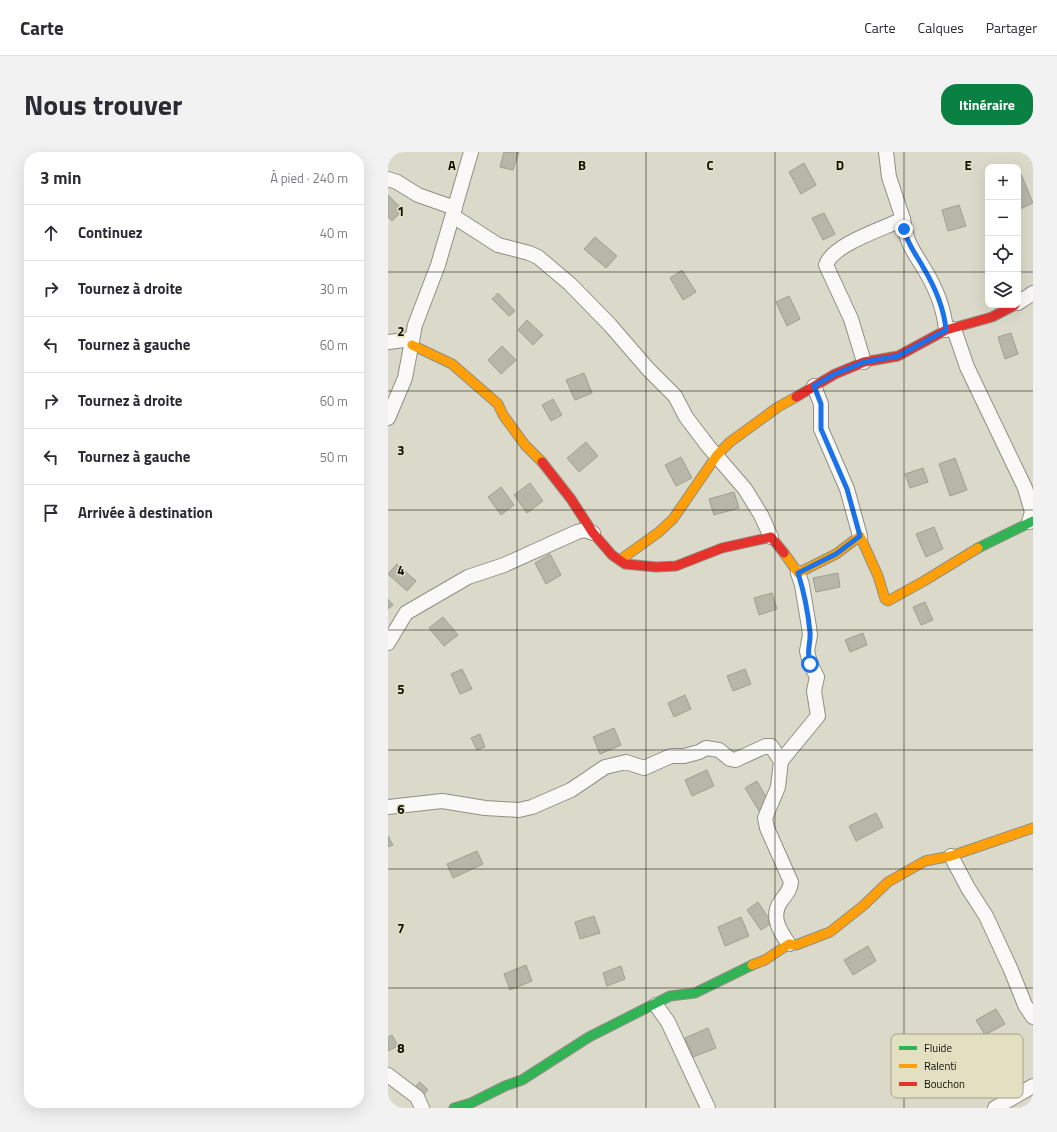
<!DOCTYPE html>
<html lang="fr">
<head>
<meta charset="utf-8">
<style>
  :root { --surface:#fff; --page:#f2f2f3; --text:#2b2b33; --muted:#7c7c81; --line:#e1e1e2; --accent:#0b8043 }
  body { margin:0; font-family:"Titillium Web",sans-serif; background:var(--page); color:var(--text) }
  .controls { position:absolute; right:12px; top:12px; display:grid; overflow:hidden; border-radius:8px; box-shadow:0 4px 16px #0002 }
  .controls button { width:36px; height:36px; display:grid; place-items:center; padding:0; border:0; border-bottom:1px solid var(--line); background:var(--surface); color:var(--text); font:20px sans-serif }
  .stop { position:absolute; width:12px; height:12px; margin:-9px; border:3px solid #1a73e8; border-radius:50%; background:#fff }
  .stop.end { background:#1a73e8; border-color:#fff; box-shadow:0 1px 4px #0008 }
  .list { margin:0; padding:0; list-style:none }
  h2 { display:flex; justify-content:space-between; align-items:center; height:52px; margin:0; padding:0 16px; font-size:17px }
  h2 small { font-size:13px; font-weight:400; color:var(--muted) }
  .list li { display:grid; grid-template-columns:26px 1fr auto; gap:12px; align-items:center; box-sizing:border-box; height:56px; padding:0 16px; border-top:1px solid var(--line) }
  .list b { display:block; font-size:15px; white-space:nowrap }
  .list em { font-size:13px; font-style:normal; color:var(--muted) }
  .icon { flex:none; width:22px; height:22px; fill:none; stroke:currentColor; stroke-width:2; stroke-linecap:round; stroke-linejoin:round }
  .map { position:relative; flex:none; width:645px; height:956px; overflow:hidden; border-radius:16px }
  header { display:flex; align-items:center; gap:24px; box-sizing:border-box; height:56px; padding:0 20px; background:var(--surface); border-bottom:1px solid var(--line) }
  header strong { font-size:19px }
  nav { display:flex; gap:22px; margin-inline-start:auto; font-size:14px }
  .intro { display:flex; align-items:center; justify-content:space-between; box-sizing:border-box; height:96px; padding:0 24px }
  h1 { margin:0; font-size:28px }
  .button { padding:10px 18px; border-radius:16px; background:var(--accent); color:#fff; font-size:14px; font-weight:700 }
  main { display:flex; gap:24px; padding:0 24px }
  aside { flex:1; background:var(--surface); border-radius:16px; box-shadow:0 4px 16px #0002 }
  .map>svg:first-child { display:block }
  .building { fill:#b7b6a9; stroke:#a09f92 }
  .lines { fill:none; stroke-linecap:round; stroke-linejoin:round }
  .street-casing { stroke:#908f82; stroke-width:16 }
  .fast-casing { stroke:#908f82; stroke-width:11 }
  .slow-casing { stroke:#908f82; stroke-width:11 }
  .jam-casing { stroke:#908f82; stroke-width:11 }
  .street { stroke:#faf9f7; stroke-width:14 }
  .fast { stroke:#30b455; stroke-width:9 }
  .slow { stroke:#ff9f0a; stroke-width:9 }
  .jam { stroke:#e5322d; stroke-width:9 }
  .route { stroke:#1a73e8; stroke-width:5 }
  .grid { fill:none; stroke:#0f0e05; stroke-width:1; stroke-opacity:0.55 }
  .key { fill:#e3e0c2; stroke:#a3a189; stroke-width:1 }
  .key-label { font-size:11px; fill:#0f0e05 }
  .grid-label { font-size:13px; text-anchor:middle; font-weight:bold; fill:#0f0e05; stroke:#e3e0c2; stroke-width:3; stroke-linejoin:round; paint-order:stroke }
</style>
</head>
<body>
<header>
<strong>Carte</strong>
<nav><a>Carte</a><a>Calques</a><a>Partager</a></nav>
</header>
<div class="intro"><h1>Nous trouver</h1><a class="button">Itinéraire</a></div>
<main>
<aside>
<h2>3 min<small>À pied · 240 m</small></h2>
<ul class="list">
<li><svg class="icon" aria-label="ahead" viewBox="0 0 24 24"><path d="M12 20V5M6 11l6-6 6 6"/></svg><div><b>Continuez</b></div><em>40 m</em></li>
<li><svg class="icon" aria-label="right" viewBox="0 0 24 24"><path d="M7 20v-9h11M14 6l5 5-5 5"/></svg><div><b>Tournez à droite</b></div><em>30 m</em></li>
<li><svg class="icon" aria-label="left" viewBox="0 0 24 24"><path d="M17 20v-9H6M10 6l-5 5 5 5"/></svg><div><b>Tournez à gauche</b></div><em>60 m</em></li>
<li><svg class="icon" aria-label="right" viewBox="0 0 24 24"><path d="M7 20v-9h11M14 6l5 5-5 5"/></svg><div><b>Tournez à droite</b></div><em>60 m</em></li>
<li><svg class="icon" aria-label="left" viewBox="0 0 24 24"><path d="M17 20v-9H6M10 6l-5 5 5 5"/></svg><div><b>Tournez à gauche</b></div><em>50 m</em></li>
<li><svg class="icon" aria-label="arrive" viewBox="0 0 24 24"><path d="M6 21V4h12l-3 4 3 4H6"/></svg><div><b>Arrivée à destination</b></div></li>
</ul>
</aside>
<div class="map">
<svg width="645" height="956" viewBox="0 0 645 956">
  <rect width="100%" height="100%" fill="#dbdaca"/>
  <g class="building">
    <polygon points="116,0 131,0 125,18 112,15"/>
    <polygon points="416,11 428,33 413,42 401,20"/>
    <polygon points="633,22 645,51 630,58 630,23"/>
    <polygon points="0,43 15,58 4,69 0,65"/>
    <polygon points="571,53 578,74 560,79 554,58"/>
    <polygon points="436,61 447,82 435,88 424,66"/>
    <polygon points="207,85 229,104 218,116 196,97"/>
    <polygon points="294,118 308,140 295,148 282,126"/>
    <polygon points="110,141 127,159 121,164 104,147"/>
    <polygon points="401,144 412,167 399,174 388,150"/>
    <polygon points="139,168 155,183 145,193 130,178"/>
    <polygon points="623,181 630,202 617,207 610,185"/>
    <polygon points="114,194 128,208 113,222 100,208"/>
    <polygon points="196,221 204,241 187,248 178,228"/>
    <polygon points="165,247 174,263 163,269 154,253"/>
    <polygon points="198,290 210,304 191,320 179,306"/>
    <polygon points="293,305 304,326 288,334 277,313"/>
    <polygon points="567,306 579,338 562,344 551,312"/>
    <polygon points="535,316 540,330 522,336 517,322"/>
    <polygon points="142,331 155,349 139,361 126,343"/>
    <polygon points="113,335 126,353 113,363 100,345"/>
    <polygon points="346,340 351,356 326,363 321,347"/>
    <polygon points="546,375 555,397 538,405 528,382"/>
    <polygon points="162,402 173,423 158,432 147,411"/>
    <polygon points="9,412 28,429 19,439 0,422"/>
    <polygon points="450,421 452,435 428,440 425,426"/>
    <polygon points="384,441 389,457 371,463 366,446"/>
    <polygon points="0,447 5,453 0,457"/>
    <polygon points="537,450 545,468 533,473 525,455"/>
    <polygon points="55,465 70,483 56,494 41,476"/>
    <polygon points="475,481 479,493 462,500 457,488"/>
    <polygon points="74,517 84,537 72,542 63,522"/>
    <polygon points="357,517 363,532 345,539 339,524"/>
    <polygon points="297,543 303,557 286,565 280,551"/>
    <polygon points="226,576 233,593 212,602 205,585"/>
    <polygon points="92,582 97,595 89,598 83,586"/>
    <polygon points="319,618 326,634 304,644 297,628"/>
    <polygon points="369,629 382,652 371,659 357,636"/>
    <polygon points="488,661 495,675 468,689 461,674"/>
    <polygon points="0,684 5,693 0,695"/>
    <polygon points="89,699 95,712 65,726 59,712"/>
    <polygon points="370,750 384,771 373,778 359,758"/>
    <polygon points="206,764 212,781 192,787 187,770"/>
    <polygon points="353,765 361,784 337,794 330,775"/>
    <polygon points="480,794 488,809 465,823 456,808"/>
    <polygon points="138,813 144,829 122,838 116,822"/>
    <polygon points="233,814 237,827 219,834 215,821"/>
    <polygon points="608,857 617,872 597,883 588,868"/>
    <polygon points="320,876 328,896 305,905 297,886"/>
    <polygon points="4,883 10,894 0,899 0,885"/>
    <polygon points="32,930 40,938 35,944 26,936"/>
  </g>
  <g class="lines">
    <defs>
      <g id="street">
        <polyline points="0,27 9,30 30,43 67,56"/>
        <polyline points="65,64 110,93 141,101 150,105 182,132 222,173 260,217 287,244 298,265 320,294 357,337 373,363 383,385"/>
        <path d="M 515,67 C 519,92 523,95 535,115 C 547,134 556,156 558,178"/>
        <polyline points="630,151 645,141"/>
        <polyline points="566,177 579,215 637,336 644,360 641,370"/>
        <polyline points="0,190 24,187"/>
        <path d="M 476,210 L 463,167 L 438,113 C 445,92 495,77 515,67 L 501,25 L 498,0"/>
        <polyline points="426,234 433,252 433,277 459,337 472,384"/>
        <polyline points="0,266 17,226 27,173 50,113 83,0"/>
        <polyline points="0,491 18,461 80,425 116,413 189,380 197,378 205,381"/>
        <polyline points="0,655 54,649 97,656 131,658 144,655 183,638 217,615 238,610 256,616 283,604 296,604 311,600 318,596 331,598 342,607 347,608 378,594 383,594 393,609"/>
        <polyline points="563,704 580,736 598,764 623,818 637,853 645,865"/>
        <path d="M 401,792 C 392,780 382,764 393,749 C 398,742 402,739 403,730 L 379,676 L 377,666 L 390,635 L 393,609 L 430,564 L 426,539 L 429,525 L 422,511 L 419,499 L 422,483 L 421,475 L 414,433 L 410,421"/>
        <polyline points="268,853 280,870 320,956"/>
        <polyline points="0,923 29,945 34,956"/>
        <polyline points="607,956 645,934"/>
      </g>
      <g id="fast">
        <polyline points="590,396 645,369"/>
        <polyline points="66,956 83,951 117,934 134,928 201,885 282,844 307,841 364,813"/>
      </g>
      <g id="slow">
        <polyline points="24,193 64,212 110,252 115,263 137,293 154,310"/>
        <polyline points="396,401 410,421 448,402 472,384 490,424 497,447 500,449 536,429 590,396"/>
        <polyline points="232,408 271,380 285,367 329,303 342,290 390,255 408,245"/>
        <polyline points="364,813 377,808 401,792 408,793 442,780 476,753 500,730 537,709 563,704 645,676"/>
      </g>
      <g id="jam">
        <polyline points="408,245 447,222 476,210 510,204 558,178 604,165 627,153"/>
        <polyline points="154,310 183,347 205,381 224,403 237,412 268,415 288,414 334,396 383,385 396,401"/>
      </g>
    </defs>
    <use href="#street" class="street-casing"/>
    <use href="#fast" class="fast-casing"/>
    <use href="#slow" class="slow-casing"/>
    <use href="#jam" class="jam-casing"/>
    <use href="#street" class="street"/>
    <use href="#fast" class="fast"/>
    <use href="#slow" class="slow"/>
    <use href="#jam" class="jam"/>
  </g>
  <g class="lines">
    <path class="route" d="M 422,512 C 418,497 423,493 422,480 C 420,460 416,440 410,421 L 448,402 L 472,384 L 459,337 L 433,277 L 433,252 L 426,234 L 447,222 L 476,210 L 510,204 L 558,178 C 556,156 547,135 535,115 C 528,102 519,92 516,77"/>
  </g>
  <path class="grid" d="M 129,0 L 129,956M 258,0 L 258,956M 387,0 L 387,956M 516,0 L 516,956M 0,120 L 600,120M 630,120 L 645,120M 0,239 L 645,239M 0,358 L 645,358M 0,478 L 645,478M 0,598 L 645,598M 0,717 L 645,717M 0,836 L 645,836"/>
  <rect x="503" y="882" width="132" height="64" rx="6" class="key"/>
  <rect x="511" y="894" width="18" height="4" fill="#30b455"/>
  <rect x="511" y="912" width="18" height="4" fill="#ff9f0a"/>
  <rect x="511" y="930" width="18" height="4" fill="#e5322d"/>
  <g class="key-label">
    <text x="536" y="900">Fluide</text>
    <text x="536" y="918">Ralenti</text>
    <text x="536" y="936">Bouchon</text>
  </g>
  <g class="grid-label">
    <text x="64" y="18">A</text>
    <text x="194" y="18">B</text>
    <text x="322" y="18">C</text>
    <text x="452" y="18">D</text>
    <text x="580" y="18">E</text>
    <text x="13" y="64">1</text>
    <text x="13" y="184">2</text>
    <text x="13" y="303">3</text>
    <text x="13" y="423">4</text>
    <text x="13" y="542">5</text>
    <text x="13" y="662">6</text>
    <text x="13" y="781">7</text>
    <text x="13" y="901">8</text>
  </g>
</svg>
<div class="controls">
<button>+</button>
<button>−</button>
<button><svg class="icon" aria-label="locate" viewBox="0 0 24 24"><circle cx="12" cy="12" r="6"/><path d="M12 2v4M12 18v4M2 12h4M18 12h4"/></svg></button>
<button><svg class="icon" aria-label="layers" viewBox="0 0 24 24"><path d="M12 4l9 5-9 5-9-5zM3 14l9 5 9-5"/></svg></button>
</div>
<div class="stop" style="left:422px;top:512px"></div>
<div class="stop end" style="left:516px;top:77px"></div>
</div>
</main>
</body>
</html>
